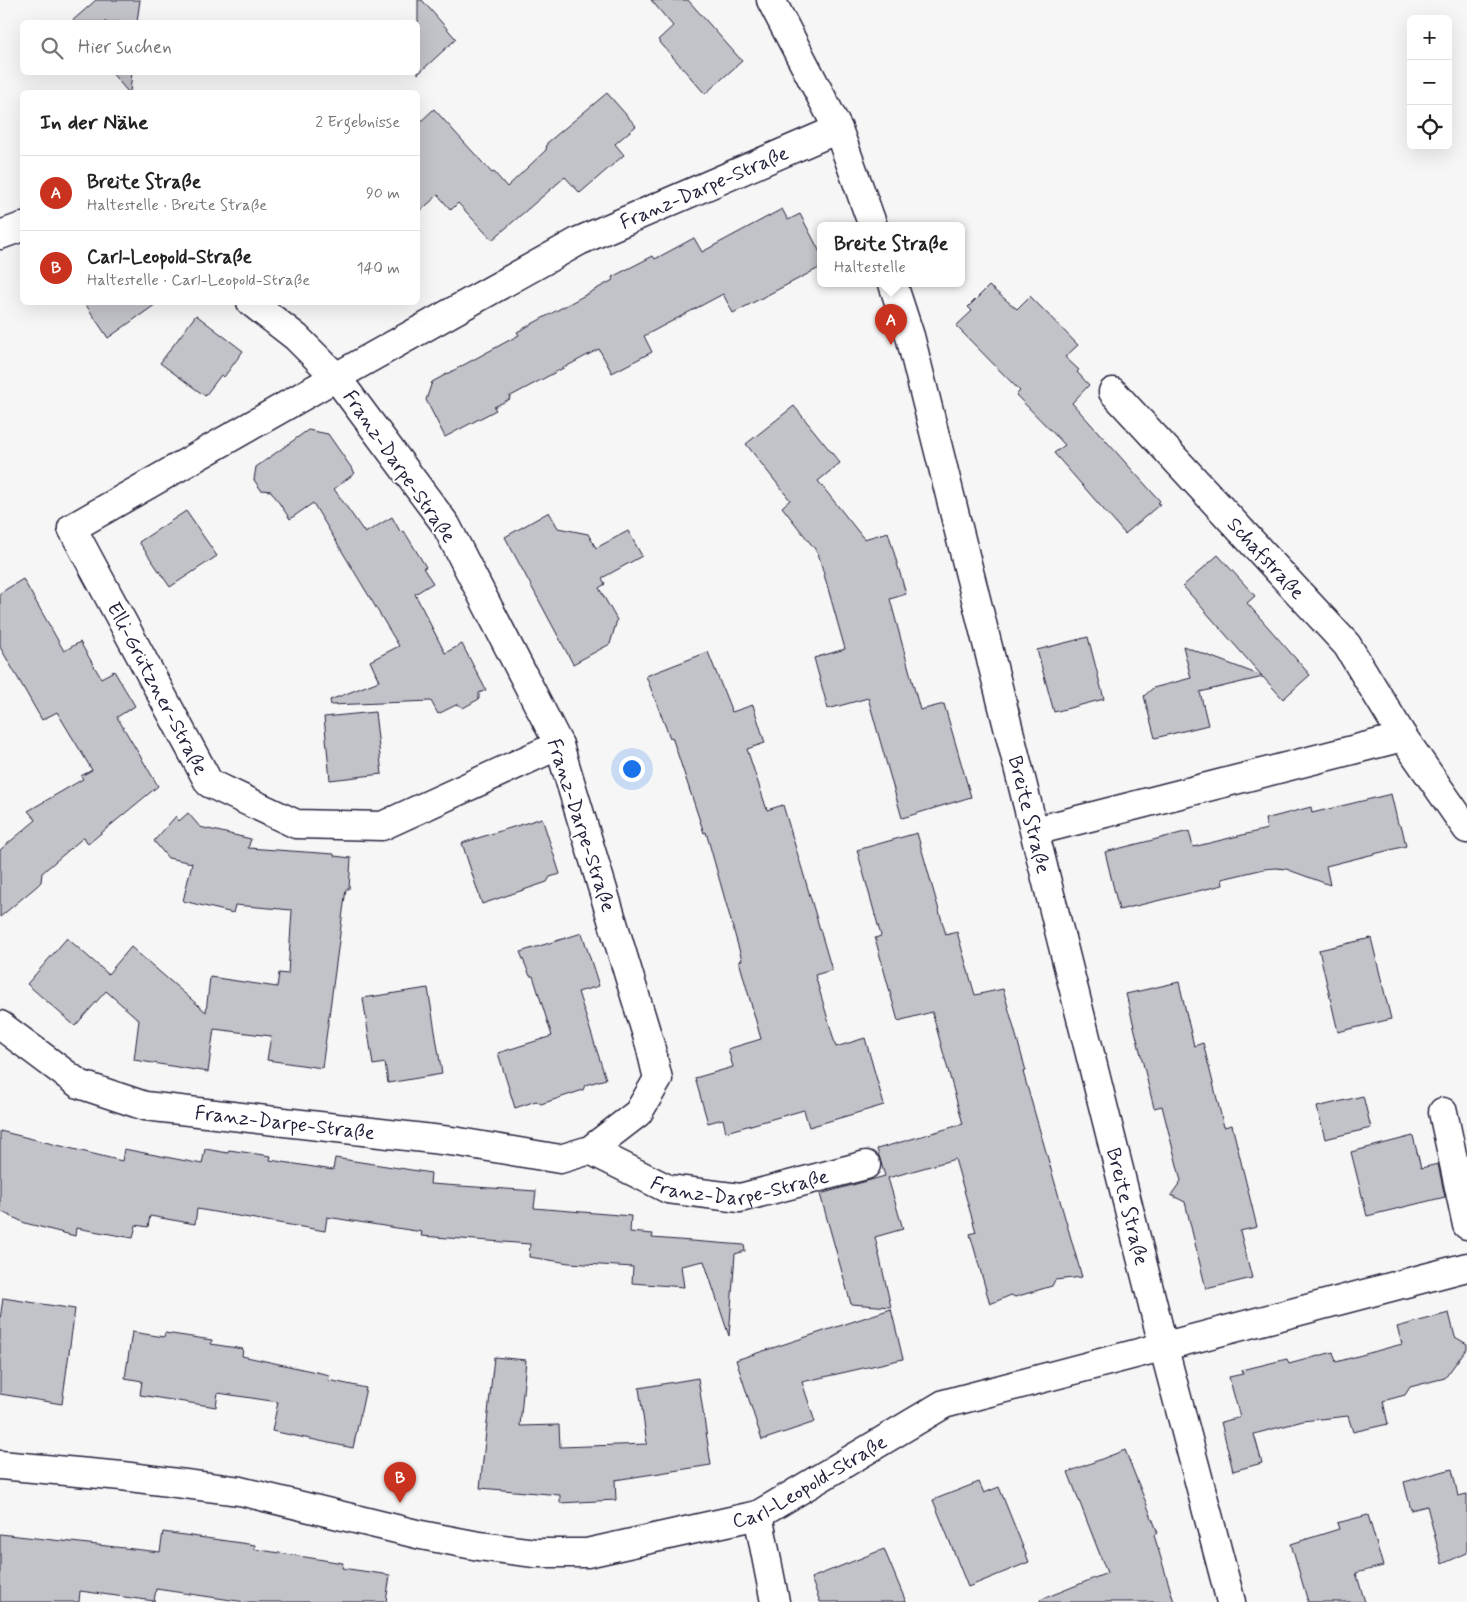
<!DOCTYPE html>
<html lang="de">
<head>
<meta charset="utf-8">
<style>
  :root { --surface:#fff; --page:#f6f6f6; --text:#222; --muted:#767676; --line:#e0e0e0; --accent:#c8321e }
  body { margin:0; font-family:Mynerve,sans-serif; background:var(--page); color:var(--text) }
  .controls { position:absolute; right:15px; top:15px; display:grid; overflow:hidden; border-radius:8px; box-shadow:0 5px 20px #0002 }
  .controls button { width:45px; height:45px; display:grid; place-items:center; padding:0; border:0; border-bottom:1px solid var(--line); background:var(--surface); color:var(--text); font:25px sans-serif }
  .you { position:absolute; left:631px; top:768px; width:18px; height:18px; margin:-12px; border:4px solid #fff; border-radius:50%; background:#1a73e8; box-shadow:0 0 0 8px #1a73e833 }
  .badge { display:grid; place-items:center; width:32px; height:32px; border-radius:50%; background:var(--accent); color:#fff; font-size:16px; font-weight:700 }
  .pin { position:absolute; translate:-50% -41px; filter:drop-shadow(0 1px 2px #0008) }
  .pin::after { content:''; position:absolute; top:26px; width:18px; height:15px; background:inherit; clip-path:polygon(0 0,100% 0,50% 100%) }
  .popup { position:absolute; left:817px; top:222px; width:148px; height:65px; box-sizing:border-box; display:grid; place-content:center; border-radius:8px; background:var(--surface); filter:drop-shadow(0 1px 4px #0005); font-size:16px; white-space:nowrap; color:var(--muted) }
  .popup b { font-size:19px; color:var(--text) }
  .popup::after { content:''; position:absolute; left:50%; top:100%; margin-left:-10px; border:10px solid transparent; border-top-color:var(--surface) }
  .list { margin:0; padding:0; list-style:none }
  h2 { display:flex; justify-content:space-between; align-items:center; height:65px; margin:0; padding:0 20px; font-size:21px }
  h2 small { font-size:16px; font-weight:400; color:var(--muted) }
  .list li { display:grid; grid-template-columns:32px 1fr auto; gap:15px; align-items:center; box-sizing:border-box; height:75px; padding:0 20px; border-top:1px solid var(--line) }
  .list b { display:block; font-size:19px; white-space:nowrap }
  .list p { margin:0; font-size:16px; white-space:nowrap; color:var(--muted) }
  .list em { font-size:16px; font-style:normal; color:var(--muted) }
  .icon { flex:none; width:28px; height:28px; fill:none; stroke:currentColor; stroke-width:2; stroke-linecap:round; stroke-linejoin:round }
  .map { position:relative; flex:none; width:1467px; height:1602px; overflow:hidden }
  .search { position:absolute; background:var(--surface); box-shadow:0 5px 20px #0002; left:20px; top:20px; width:400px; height:55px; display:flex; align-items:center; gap:12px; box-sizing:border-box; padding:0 18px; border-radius:8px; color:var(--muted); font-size:19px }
  .panel { position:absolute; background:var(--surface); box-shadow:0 5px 20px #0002; left:20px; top:90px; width:400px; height:215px; border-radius:8px }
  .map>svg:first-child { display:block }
  .building { fill:#c2c2c9; stroke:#22223b }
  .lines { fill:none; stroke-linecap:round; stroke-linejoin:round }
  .minor-casing { stroke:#22223b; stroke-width:31 }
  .minor { stroke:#fff; stroke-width:28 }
  .labels { text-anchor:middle; stroke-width:4; stroke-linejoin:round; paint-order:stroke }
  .street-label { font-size:20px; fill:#22223b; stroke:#fff }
</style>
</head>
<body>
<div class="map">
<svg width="1467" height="1602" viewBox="0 0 1467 1602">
  <rect width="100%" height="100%" fill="#f6f6f7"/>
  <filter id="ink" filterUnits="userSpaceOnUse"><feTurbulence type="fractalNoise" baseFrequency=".02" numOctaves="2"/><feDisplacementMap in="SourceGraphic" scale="10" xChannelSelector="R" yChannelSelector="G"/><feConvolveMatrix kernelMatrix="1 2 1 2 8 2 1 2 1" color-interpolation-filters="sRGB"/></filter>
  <g filter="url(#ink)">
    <g class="building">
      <polygon points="96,0 140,0 137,22 71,22"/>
      <polygon points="418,0 422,0 456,39 418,74"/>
      <polygon points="651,0 688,0 742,61 705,94 658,40 673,26"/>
      <polygon points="111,72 132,72 130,92 128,92"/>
      <polygon points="607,93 636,126 615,144 624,155 580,193 565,177 492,240 458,203 451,210 438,195 418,213 418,124 434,109 492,173 494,172 507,187 546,150 547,143"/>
      <polygon points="782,209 788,220 800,214 821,254 821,267 733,313 723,294 644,336 652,352 612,373 599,349 509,397 510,399 494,407 496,410 445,437 426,400 432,382 519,335 517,332 613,280 612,277 653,256 655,259 694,238 702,252"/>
      <polygon points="989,286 1017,309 1030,296 1078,345 1065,357 1079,370 1077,372 1089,385 1072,403 1160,501 1158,503 1160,504 1125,534 1054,453 1065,445 1016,395 1020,391 956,326 972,311 968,307"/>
      <polygon points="84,302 159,302 108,338"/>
      <polygon points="196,315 243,351 224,377 221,375 205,396 160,363"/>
      <polygon points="794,406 840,463 818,481 864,539 888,532 906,594 890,599 920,710 944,704 971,797 902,818 868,698 828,709 814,658 845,649 818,553 782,507 790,500 746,444"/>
      <polygon points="308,430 328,434 355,473 334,489 365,533 392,517 401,533 404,531 426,567 423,568 433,583 415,594 445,653 462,644 486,690 479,693 479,699 463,708 458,704 438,714 431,701 331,705 330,700 379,681 370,661 399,646 313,503 290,519 271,491 261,490 254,480 256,467"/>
      <polygon points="186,511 217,556 170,587 139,542"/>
      <polygon points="549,512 558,528 588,534 596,548 628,531 642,556 602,578 605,584 599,588 617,620 610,644 573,664 505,537"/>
      <polygon points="1218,555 1255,596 1247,603 1310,675 1283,699 1263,677 1200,692 1208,725 1155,738 1144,696 1153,688 1191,678 1183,646 1262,676 1183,586"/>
      <polygon points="23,579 64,651 80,642 101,678 114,671 135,706 117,717 158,786 88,844 84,837 42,873 41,882 37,886 0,917 0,850 36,820 28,811 83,779 81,776 92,770 57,712 42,720 0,647 0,593"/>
      <polygon points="1088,637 1104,699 1054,712 1037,650"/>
      <polygon points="708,652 732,712 753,705 765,743 747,749 767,810 783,805 832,970 815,975 836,1047 865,1038 884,1105 809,1127 804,1110 726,1132 723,1119 708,1123 695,1078 733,1067 728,1049 761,1039 739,961 742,960 706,832 704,833 672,737 670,738 646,676"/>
      <polygon points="375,712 382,774 330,780 324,717"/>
      <polygon points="1391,794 1398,824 1402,828 1406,846 1326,866 1330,885 1286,869 1276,868 1264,869 1222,879 1223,885 1119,910 1105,852 1189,831 1193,847 1267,829 1265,819 1311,807 1312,813"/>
      <polygon points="188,813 200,827 251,839 248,848 334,854 334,856 351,858 349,889 346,889 322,1068 267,1060 271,1036 214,1029 208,1072 134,1060 139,1020 106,991 75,1026 27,984 67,938 108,974 131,947 206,1012 210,977 277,987 279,973 288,974 292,910 235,905 233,913 183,901 192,863 168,858 154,841 176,816 179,821"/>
      <polygon points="542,818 560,874 550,877 547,882 482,904 462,843"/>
      <polygon points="917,833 946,935 957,932 975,995 1003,989 1026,1071 1023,1072 1082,1277 1055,1280 1052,1286 1015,1297 1011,1295 990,1304 970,1234 976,1232 955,1159 888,1178 903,1229 875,1237 891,1307 851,1304 820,1194 885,1176 877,1149 963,1124 932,1012 898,1021 875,938 881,936 857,850"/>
      <polygon points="582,933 599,986 578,992 606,1079 585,1085 583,1090 541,1104 536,1101 515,1108 498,1053 552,1036 533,976 530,976 520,952"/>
      <polygon points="1371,938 1391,1019 1338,1032 1319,950"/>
      <polygon points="1179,982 1194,1046 1203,1043 1224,1127 1232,1125 1257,1227 1240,1231 1252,1278 1206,1289 1185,1202 1171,1195 1181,1181 1162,1106 1154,1108 1126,994"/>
      <polygon points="428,988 442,1074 388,1083 385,1063 373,1065 363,998"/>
      <polygon points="1363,1096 1371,1128 1325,1139 1317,1107"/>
      <polygon points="0,1131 122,1161 124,1149 202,1164 205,1149 228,1153 229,1150 271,1156 270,1160 333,1170 335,1158 431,1173 430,1184 536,1191 534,1208 631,1216 630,1232 653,1234 652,1238 744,1245 745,1251 735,1254 729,1336 704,1261 681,1266 684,1287 632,1283 633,1267 569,1263 529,1257 530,1244 421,1236 422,1232 327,1217 325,1231 197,1209 195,1224 150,1216 148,1227 136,1225 133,1238 76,1228 75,1236 25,1223 0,1211"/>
      <polygon points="1413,1136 1421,1168 1438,1164 1445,1197 1367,1216 1351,1152"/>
      <polygon points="3,1298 75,1309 62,1404 0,1394 0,1319"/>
      <polygon points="891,1309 903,1359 802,1382 815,1422 762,1440 736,1360"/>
      <polygon points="1449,1313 1455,1337 1467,1344 1467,1348 1445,1378 1410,1387 1405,1395 1383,1401 1388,1424 1353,1432 1348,1416 1303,1421 1254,1434 1262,1463 1233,1471 1221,1422 1240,1417 1229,1377 1243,1374 1242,1370 1287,1359 1289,1364 1333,1352 1336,1362 1402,1344 1397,1327"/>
      <polygon points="132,1332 164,1337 165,1333 212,1340 211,1344 243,1349 242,1356 330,1375 328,1380 366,1388 353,1448 272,1431 278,1402 218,1393 216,1407 140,1395 142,1381 125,1378"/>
      <polygon points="494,1357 526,1360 520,1426 559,1425 560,1447 647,1444 639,1388 698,1378 711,1465 615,1480 616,1500 560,1503 560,1495 480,1488"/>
      <polygon points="1125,1450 1158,1533 1154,1535 1174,1602 1040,1602 1040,1600 1107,1573 1068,1472"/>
      <polygon points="1452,1469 1458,1496 1467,1494 1467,1553 1442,1564 1427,1506 1411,1510 1404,1482"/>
      <polygon points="979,1482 984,1493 999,1487 1029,1562 968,1587 933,1500"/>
      <polygon points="1368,1515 1383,1566 1356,1573 1365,1602 1308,1602 1291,1544 1339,1529 1337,1523"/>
      <polygon points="163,1532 255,1545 254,1549 343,1563 342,1568 390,1575 386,1602 245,1602 156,1589 154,1601 80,1591 79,1602 0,1602 0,1534 160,1552"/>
      <polygon points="884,1549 906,1602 820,1602 811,1578"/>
    </g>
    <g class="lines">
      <defs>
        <g id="minor">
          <polyline points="771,0 838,129 873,226"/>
          <polyline points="0,235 22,227"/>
          <path id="s1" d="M 893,284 L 910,336 L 1163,1345 L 1231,1602"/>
          <path id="s2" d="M 1113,392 L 1347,645 L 1403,737 L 1467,829"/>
          <path id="s3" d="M 559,745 L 382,826 L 296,824 L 209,783 L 72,528 L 336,377 L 579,241 L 838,129"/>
          <polyline points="1035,831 1403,737"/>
          <path id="s4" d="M 0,1025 L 79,1084 L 145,1106 L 459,1142 L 560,1159 L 590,1150 L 638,1113 L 658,1079 L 650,1045 L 559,745 L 446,525 L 336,377 L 296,337 L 251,302"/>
          <polyline points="1443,1112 1467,1225"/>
          <path id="s5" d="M 590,1150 L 668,1189 L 740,1198 L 866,1165"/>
          <path id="s6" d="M 0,1465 L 122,1476 L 240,1491 L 421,1535 L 479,1546 L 535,1553 L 587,1553 L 758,1515 L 944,1404 L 1467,1267"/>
          <polyline points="758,1515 775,1602"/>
        </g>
      </defs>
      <use href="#minor" class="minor-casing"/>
      <use href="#minor" class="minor"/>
    </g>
  </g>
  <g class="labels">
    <g class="street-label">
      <text dy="7" stroke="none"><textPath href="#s3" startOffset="1385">Franz-Darpe-Straße</textPath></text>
      <text transform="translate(400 466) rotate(55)" y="7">Franz-Darpe-Straße</text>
      <text dy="7" stroke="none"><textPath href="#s2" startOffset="226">Schafstraße</textPath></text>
      <text transform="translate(158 688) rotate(62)" y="7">Elli-Grützner-Straße</text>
      <text dy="7" stroke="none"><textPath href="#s1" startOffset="548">Breite Straße</textPath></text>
      <text transform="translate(582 825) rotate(72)" y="7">Franz-Darpe-Straße</text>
      <text dy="7" stroke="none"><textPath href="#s4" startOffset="309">Franz-Darpe-Straße</textPath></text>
      <text dy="7" stroke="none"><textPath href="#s5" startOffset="160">Franz-Darpe-Straße</textPath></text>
      <text dy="7" stroke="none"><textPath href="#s1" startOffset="952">Breite Straße</textPath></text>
      <text dy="7" stroke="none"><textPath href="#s6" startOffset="831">Carl-Leopold-Straße</textPath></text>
    </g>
  </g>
</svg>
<div class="controls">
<button>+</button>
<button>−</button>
<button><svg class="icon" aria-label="locate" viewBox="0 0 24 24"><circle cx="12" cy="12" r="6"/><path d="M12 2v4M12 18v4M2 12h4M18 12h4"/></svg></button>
</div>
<div class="you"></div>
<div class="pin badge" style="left:891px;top:345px">A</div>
<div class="popup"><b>Breite Straße</b>Haltestelle</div>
<div class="pin badge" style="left:400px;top:1503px">B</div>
<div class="search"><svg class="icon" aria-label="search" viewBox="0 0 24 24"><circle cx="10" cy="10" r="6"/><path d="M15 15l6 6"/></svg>Hier suchen</div>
<section class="panel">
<h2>In der Nähe<small>2 Ergebnisse</small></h2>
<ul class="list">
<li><span class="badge">A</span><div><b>Breite Straße</b><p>Haltestelle · Breite Straße</p></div><em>90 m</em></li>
<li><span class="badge">B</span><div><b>Carl-Leopold-Straße</b><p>Haltestelle · Carl-Leopold-Straße</p></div><em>140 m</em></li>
</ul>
</section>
</div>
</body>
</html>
